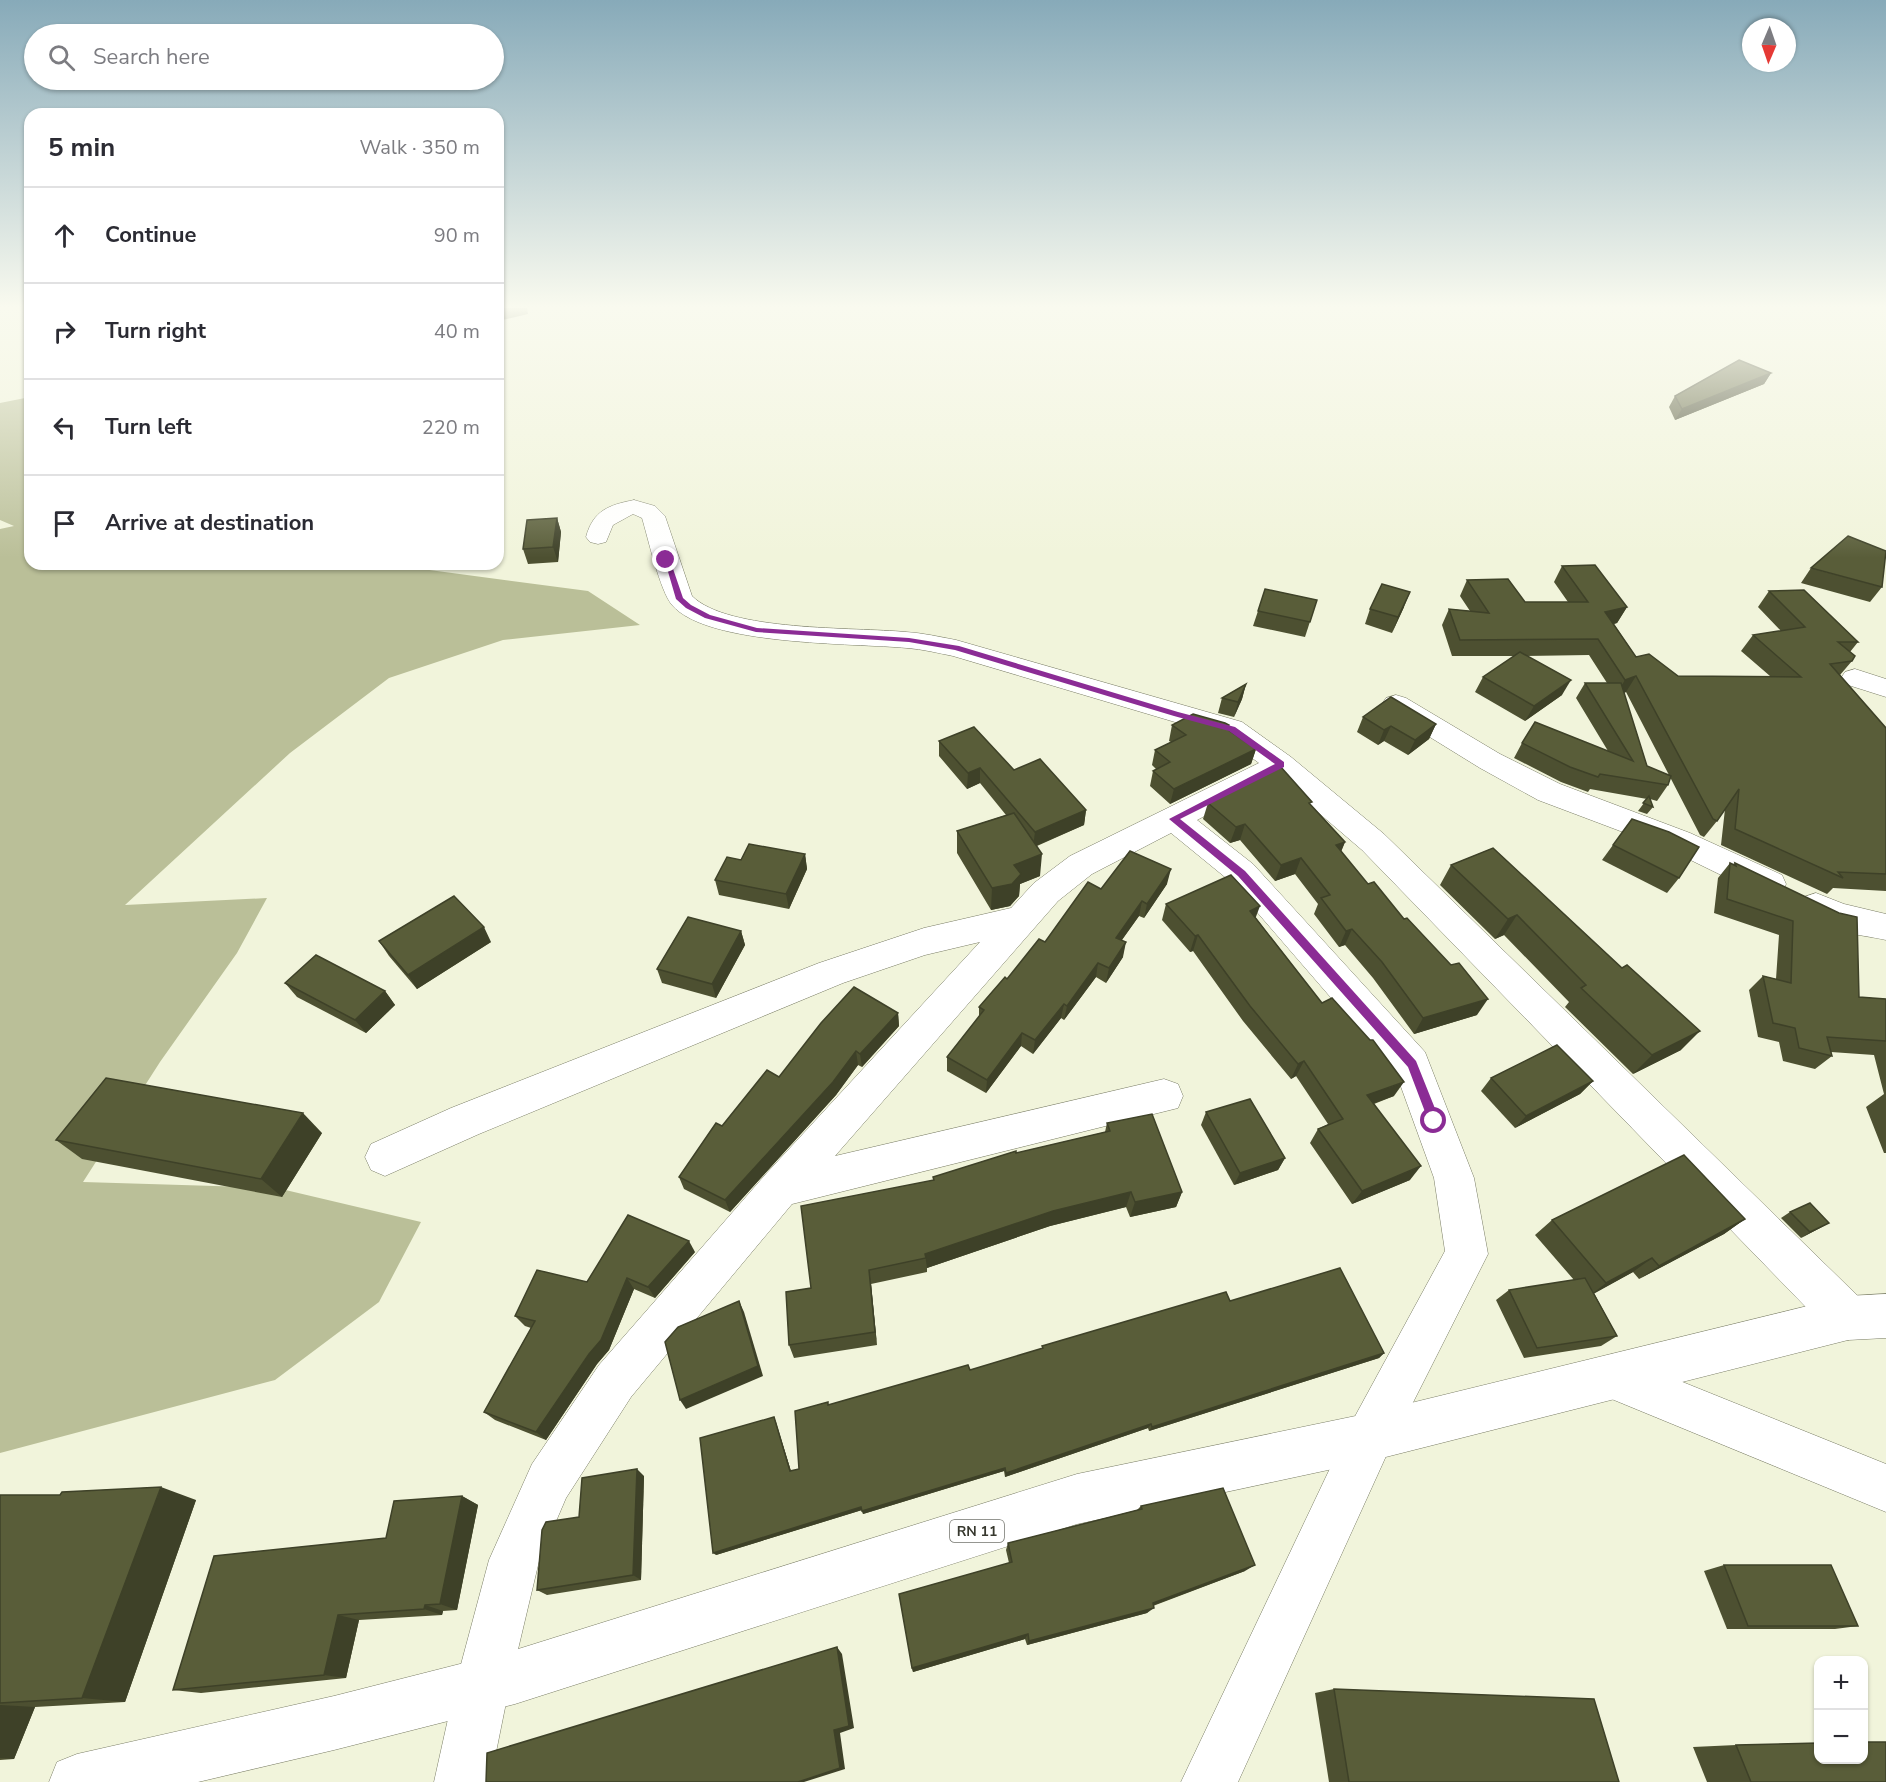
<!DOCTYPE html>
<html lang="en">
<head>
<meta charset="utf-8">
<style>
  :root { --surface:#fff; --page:#f2f2f3; --text:#2b2b33; --muted:#7c7c81; --line:#e1e1e2 }
  body { margin:0; font-family:"Nunito Sans",sans-serif; background:var(--page); color:var(--text) }
  .controls { position:absolute; right:18px; bottom:18px; display:grid; overflow:hidden; border-radius:12px; box-shadow:0 2px 4px #0004 }
  .controls button { width:54px; height:54px; display:grid; place-items:center; padding:0; border:0; border-bottom:2px solid var(--line); background:var(--surface); color:var(--text); font:30px sans-serif }
  .compass { position:absolute; left:1742px; top:18px; width:54px; height:54px; border-radius:50%; background:var(--surface); box-shadow:0 2px 4px #0004; rotate:182deg }
  .stop { position:absolute; width:18px; height:18px; margin:-14px; border:4px solid #8b2c95; border-radius:50%; background:#fff }
  .stop.end { background:#8b2c95; border-color:#fff; box-shadow:0 2px 6px #0008 }
  .list { margin:0; padding:0; list-style:none }
  h2 { display:flex; justify-content:space-between; align-items:center; height:78px; margin:0; padding:0 24px; font-size:26px }
  h2 small { font-size:20px; font-weight:400; color:var(--muted) }
  .list li { display:grid; grid-template-columns:39px 1fr auto; gap:18px; align-items:center; box-sizing:border-box; height:96px; padding:0 24px; border-top:2px solid var(--line) }
  .list b { display:block; font-size:22px; white-space:nowrap }
  .list em { font-size:20px; font-style:normal; color:var(--muted) }
  .icon { flex:none; width:33px; height:33px; fill:none; stroke:currentColor; stroke-width:2; stroke-linecap:round; stroke-linejoin:round }
  .map { position:relative; flex:none; width:1886px; height:1782px; overflow:hidden }
  .search { position:absolute; background:var(--surface); box-shadow:0 2px 4px #0004; left:24px; top:24px; width:480px; height:66px; display:flex; align-items:center; gap:15px; box-sizing:border-box; padding:0 21px; border-radius:33px; color:var(--muted); font-size:22px }
  .panel { position:absolute; background:var(--surface); box-shadow:0 2px 4px #0004; left:24px; top:108px; width:480px; height:462px; border-radius:18px }
  .map>svg:first-child { display:block }
  .forest { fill:#babf98 }
  .lines { fill:none; stroke-linecap:round; stroke-linejoin:round }
  .street-casing { stroke:#7a7d66; stroke-width:1 }
  .primary-casing { stroke:#7a7d66; stroke-width:1 }
  .street { fill:#fff; fill-rule:evenodd }
  .primary { fill:#fff; fill-rule:evenodd }
  .wall { fill:#4d5031; fill-rule:evenodd }
  .shaded-wall { fill:#3e4128 }
  .building { fill:#595d39; stroke:#3e4128; stroke-width:1.5 }
  .route { fill:#8b2c95 }
  .labels { text-anchor:middle; stroke-width:6; stroke-linejoin:round; paint-order:stroke }
  .shield { fill:#fff; stroke:#73746d; stroke-width:1.5 }
  .shield-label { font-size:14px; font-weight:bold; fill:#37382e }
</style>
</head>
<body>
<div class="map">
<svg width="1886" height="1782" viewBox="0 0 1886 1782">
  <rect width="100%" height="100%" fill="#f1f4db"/>
  <polygon class="forest" points="30,397 30,564 402,564 407,567 588,591 640,625 503,640 389,678 290,753 125,905 267,898 237,953 160,1062 83,1182 277,1188 421,1222 379,1302 275,1380 0,1453 0,529 14,526 0,520 0,403"/>
  <g class="lines">
    <defs>
      <g id="street">
        <path d="M 634,500 L 655,506 L 665,516 L 692,596 C 728,632 855,627 906,632 C 923,633 940,637 956,640 L 1242,722 L 1291,757 L 1384,834 L 1864,1302 L 1870,1318 L 1864,1334 L 1848,1340 L 1832,1334 L 1362,850 L 1278,778 L 1197,820 L 1253,864 L 1425,1052 L 1474,1178 L 1488,1254 L 1387,1454 L 1238,1782 L 1181,1782 L 1353,1420 L 1445,1251 L 1434,1178 L 1396,1073 L 1231,882 L 1171,833 L 1092,874 L 1058,901 L 835,1156 L 1164,1079 L 1178,1084 L 1183,1096 L 1178,1108 L 792,1204 L 631,1397 L 566,1498 L 539,1561 L 510,1683 L 490,1782 L 434,1782 L 456,1683 L 489,1560 L 532,1464 L 599,1365 L 766,1174 L 980,942 L 925,955 L 843,983 L 479,1134 L 385,1176 L 371,1170 L 365,1157 L 371,1144 L 451,1108 L 819,963 L 924,928 L 1011,908 L 1034,883 L 1070,856 L 1259,763 L 1222,736 L 953,656 C 938,653 922,649 907,648 C 854,643 707,646 672,605 C 660,591 648,538 642,518 L 633,514 L 613,525 L 606,542 L 598,544 L 590,542 L 586,537 C 593,511 608,505 634,500 Z"/>
        <polygon points="1855,669 1886,679 1886,697 1845,684 1841,678 1845,672"/>
        <polygon points="1396,695 1406,698 1500,754 1560,784 1690,833 1782,875 1786,884 1782,893 1770,896 1758,893 1668,849 1538,800 1480,768 1386,710 1382,704 1386,698"/>
        <path d="M 1816,893 L 1844,904 L 1886,914 L 1886,940 C 1860,934 1813,932 1799,906 L 1804,897 Z"/>
        <polygon points="1613,1354 1886,1464 1886,1512 1597,1393 1590,1377 1597,1361"/>
      </g>
      <polygon id="primary" points="1886,1294 1886,1338 1848,1340 1370,1461 1077,1524 515,1704 334,1750 198,1782 49,1782 57,1762 77,1754 334,1696 515,1650 1077,1474 1370,1413 1848,1296"/>
    </defs>
    <use href="#street" class="street-casing"/>
    <use href="#primary" class="primary-casing"/>
    <use href="#street" class="street"/>
    <use href="#primary" class="primary"/>
  </g>
  <g class="wall">
    <polygon points="1771,373 1764,384 1675,420 1669,407 1675,396"/>
    <polygon points="557,518 561,532 558,562 528,564 523,549"/>
    <path d="M 1562,566 L 1627,607 L 1617,623 L 1614,624 L 1636,657 L 1678,676 L 1770,676 L 1741,651 L 1753,635 L 1781,631 L 1758,607 L 1769,591 L 1858,642 L 1850,652 L 1852,661 L 1840,675 L 1886,728 L 1886,891 L 1833,888 L 1827,894 L 1721,845 L 1725,809 L 1717,821 L 1704,837 L 1700,835 L 1670,777 L 1668,785 L 1657,801 L 1650,799 L 1653,807 L 1647,814 L 1638,811 L 1647,799 L 1590,789 L 1588,792 L 1561,782 L 1514,758 L 1522,743 L 1608,751 L 1576,698 L 1585,683 L 1607,683 L 1589,655 L 1526,656 L 1562,695 L 1525,721 L 1475,692 L 1483,677 L 1515,656 L 1452,656 L 1442,625 L 1449,609 L 1470,611 L 1460,596 L 1467,580 L 1525,602 L 1568,602 L 1554,582 ZM 1626,692 L 1669,775 L 1647,766 L 1624,693 Z"/>
    <polygon points="1811,568 1882,587 1870,602 1801,583"/>
    <polygon points="1317,600 1305,637 1253,626 1258,611"/>
    <polygon points="1404,607 1392,633 1365,624 1370,609"/>
    <polygon points="1246,684 1242,699 1234,717 1218,713 1222,698"/>
    <polygon points="1363,717 1436,724 1429,739 1408,755 1384,741 1378,745 1357,732"/>
    <polygon points="1172,725 1228,729 1256,749 1251,764 1170,804 1150,786 1153,771 1156,769 1152,765 1155,750 1171,742 1169,741"/>
    <polygon points="939,741 1014,770 1086,810 1084,825 1037,846 1040,876 1020,884 1019,896 1010,906 991,910 957,853 957,831 1006,815 980,783 967,789 939,756"/>
    <polygon points="1208,803 1311,805 1345,842 1341,852 1477,1015 1414,1034 1373,978 1345,945 1339,947 1314,914 1318,904 1295,874 1275,881 1240,840 1230,843 1203,819"/>
    <polygon points="1632,819 1679,878 1667,893 1602,860"/>
    <polygon points="1493,848 1681,1050 1633,1074 1565,1007 1569,1002 1504,935 1495,939 1440,885 1451,865"/>
    <polygon points="805,854 807,869 789,909 719,895 715,880 741,860"/>
    <polygon points="1730,863 1733,864 1735,863 1839,913 1859,997 1886,999 1886,1153 1884,1153 1866,1107 1884,1094 1874,1055 1831,1052 1832,1056 1815,1069 1783,1061 1779,1042 1758,1037 1749,990 1763,976 1776,979 1779,935 1714,913 1718,878"/>
    <polygon points="1167,884 1144,918 1139,916 1122,940 1123,957 1106,983 1096,977 1064,1020 1061,1018 1033,1054 1021,1046 986,1093 947,1071 947,1057 979,1017 979,1007 1007,979 1101,889"/>
    <polygon points="1166,904 1256,918 1394,1096 1374,1104 1410,1180 1352,1204 1310,1143 1318,1129 1328,1124 1296,1076 1291,1079 1243,1021 1193,951 1190,952 1162,920"/>
    <polygon points="741,931 745,945 716,998 662,983 657,969"/>
    <polygon points="379,941 491,942 417,989 389,956"/>
    <polygon points="285,983 385,991 395,1005 366,1033 297,997"/>
    <polygon points="898,1013 899,1026 862,1067 858,1065 836,1095 730,1212 684,1189 679,1177 722,1126"/>
    <polygon points="1491,1078 1593,1081 1580,1094 1515,1128 1481,1091"/>
    <polygon points="1206,1112 1285,1158 1278,1170 1234,1185 1201,1125"/>
    <polygon points="1107,1123 1182,1192 1176,1207 1130,1217 1126,1207 1050,1226 927,1268 927,1272 871,1284 877,1345 794,1358 789,1345 811,1288 933,1180 933,1177 1016,1153 1105,1132"/>
    <polygon points="322,1133 282,1197 82,1159 56,1140"/>
    <polygon points="1790,1212 1829,1223 1801,1238 1781,1218"/>
    <polygon points="1745,1219 1724,1234 1639,1279 1633,1272 1594,1293 1617,1336 1601,1346 1524,1358 1496,1300 1509,1290 1574,1280 1535,1235 1552,1220"/>
    <polygon points="695,1252 655,1298 634,1289 609,1350 597,1364 546,1440 495,1420 484,1412 531,1328 525,1326 515,1316 587,1282"/>
    <polygon points="1230,1301 1384,1353 1379,1358 1149,1431 1148,1428 1005,1477 1004,1471 863,1514 862,1510 716,1555 774,1417 791,1471 799,1469 828,1405 970,1370 1042,1349 1042,1346"/>
    <polygon points="644,1476 641,1580 547,1595 537,1590 579,1517"/>
    <polygon points="0,1495 196,1500 125,1702 35,1707 14,1759 0,1760"/>
    <polygon points="462,1496 478,1505 457,1610 443,1611 442,1615 359,1620 346,1678 201,1693 173,1690 386,1538"/>
    <polygon points="1141,1506 1245,1571 1153,1606 1147,1613 1027,1645 1025,1639 913,1672 912,1668 1009,1563 1006,1550 1008,1543 1137,1510"/>
    <polygon points="1724,1565 1858,1626 1835,1629 1727,1629 1704,1571"/>
    <polygon points="1334,1689 1619,1782 1329,1782 1315,1693"/>
    <polygon points="1736,1745 1886,1782 1707,1782 1693,1747"/>
  </g>
  <g class="shaded-wall">
    <polygon points="498,308 527,308 528,314 498,321"/>
    <polygon points="1771,373 1764,384 1675,420 1682,409"/>
    <polygon points="557,518 561,532 558,562 553,547"/>
    <polygon points="1410,592 1404,607 1392,633 1398,617"/>
    <polygon points="1627,607 1617,623 1596,628 1605,612"/>
    <polygon points="1636,676 1626,692 1615,696 1625,680"/>
    <polygon points="1571,680 1562,695 1525,721 1534,706"/>
    <polygon points="1246,684 1242,699 1234,717 1238,702"/>
    <polygon points="1436,724 1429,739 1408,755 1415,740"/>
    <polygon points="1391,726 1384,741 1378,745 1384,730"/>
    <polygon points="1256,749 1251,764 1170,804 1174,789"/>
    <polygon points="980,768 980,783 967,789 968,773"/>
    <polygon points="1086,810 1084,825 1033,847 1035,832"/>
    <polygon points="1245,824 1240,840 1230,843 1236,827"/>
    <polygon points="1345,842 1338,858 1336,845"/>
    <polygon points="805,854 807,869 789,909 786,894"/>
    <polygon points="1042,854 1040,876 1020,884 1019,896 1010,906 991,910 992,888 1014,865"/>
    <polygon points="1301,858 1295,874 1275,881 1281,865"/>
    <polygon points="1171,869 1167,884 1144,918 1147,904"/>
    <polygon points="1142,901 1139,916 1113,952 1116,938"/>
    <polygon points="1260,906 1254,922 1250,911"/>
    <polygon points="1517,915 1504,935 1495,939 1508,919"/>
    <polygon points="484,927 491,942 417,989 408,975"/>
    <polygon points="1352,929 1345,945 1339,947 1346,931"/>
    <polygon points="741,931 745,945 716,998 712,984"/>
    <polygon points="1198,935 1193,951 1190,952 1195,936"/>
    <polygon points="1126,942 1123,957 1106,983 1109,968"/>
    <polygon points="1098,963 1096,977 1064,1020 1067,1006"/>
    <polygon points="385,991 395,1005 366,1033 355,1020"/>
    <polygon points="1488,999 1477,1015 1414,1034 1423,1018"/>
    <polygon points="1064,1004 1061,1018 1033,1054 1035,1040"/>
    <polygon points="898,1013 899,1026 862,1067 860,1054"/>
    <polygon points="1700,1031 1681,1050 1633,1074 1652,1055"/>
    <polygon points="1022,1033 1021,1046 986,1093 987,1080"/>
    <polygon points="856,1051 858,1065 836,1095 730,1212 725,1200"/>
    <polygon points="1304,1061 1296,1076 1291,1079 1298,1064"/>
    <polygon points="1593,1081 1580,1094 1515,1128 1526,1116"/>
    <polygon points="1404,1082 1394,1096 1358,1109 1367,1095"/>
    <polygon points="303,1113 322,1133 282,1197 261,1179"/>
    <polygon points="1285,1158 1278,1170 1234,1185 1240,1173"/>
    <polygon points="1421,1166 1410,1180 1352,1204 1362,1191"/>
    <polygon points="1131,1192 1126,1207 1050,1226 927,1268 925,1254 1053,1211"/>
    <polygon points="1182,1192 1176,1207 1130,1217 1135,1202"/>
    <polygon points="1745,1219 1724,1234 1639,1279 1659,1266"/>
    <polygon points="1829,1223 1820,1228 1801,1238 1810,1232"/>
    <polygon points="689,1241 695,1252 655,1298 648,1287"/>
    <polygon points="1652,1258 1633,1272 1588,1297 1606,1283"/>
    <polygon points="869,1270 871,1284 877,1345 875,1332"/>
    <polygon points="627,1278 634,1289 609,1350 597,1364 546,1440 536,1432"/>
    <polygon points="739,1301 744,1312 763,1376 686,1409 680,1400"/>
    <polygon points="1384,1353 1379,1358 1149,1431 1152,1427"/>
    <polygon points="774,1417 776,1422 792,1475 790,1471"/>
    <polygon points="1151,1424 1148,1428 1005,1477 1006,1473"/>
    <polygon points="1005,1468 1004,1471 863,1514 862,1511"/>
    <polygon points="637,1469 644,1476 641,1580 633,1575"/>
    <polygon points="161,1487 196,1500 125,1702 82,1698"/>
    <polygon points="462,1496 478,1505 457,1610 440,1604"/>
    <polygon points="861,1507 862,1510 716,1555 713,1553"/>
    <polygon points="1255,1565 1245,1571 1146,1608 1153,1603"/>
    <polygon points="425,1605 443,1611 442,1615 424,1609"/>
    <polygon points="1154,1608 1147,1613 1027,1645 1029,1641"/>
    <polygon points="338,1615 359,1620 346,1678 324,1675"/>
    <polygon points="1028,1634 1025,1639 913,1672 912,1668"/>
    <polygon points="837,1647 842,1654 854,1728 840,1733 845,1769 804,1782 798,1782 834,1730"/>
    <polygon points="0,1705 35,1707 14,1759 0,1758"/>
  </g>
  <g class="building">
    <polygon points="1739,360 1771,373 1682,409 1675,396"/>
    <polygon points="557,518 553,547 523,549 527,520"/>
    <polygon points="1848,536 1886,551 1882,587 1811,568"/>
    <polygon points="1595,565 1627,607 1605,612 1636,657 1649,654 1678,676 1801,677 1753,635 1805,627 1769,591 1804,590 1858,642 1838,642 1855,656 1852,661 1830,664 1886,728 1886,874 1838,872 1843,878 1735,829 1739,789 1717,821 1713,819 1636,676 1625,680 1598,639 1460,640 1449,609 1489,613 1467,580 1508,579 1525,602 1588,602 1562,566"/>
    <polygon points="1382,584 1410,592 1398,617 1370,609"/>
    <polygon points="1265,589 1317,600 1310,622 1258,611"/>
    <polygon points="1520,652 1571,680 1534,706 1483,677"/>
    <polygon points="1585,683 1621,683 1647,766 1671,776 1668,785 1600,774 1598,777 1570,767 1522,743 1535,722 1633,761"/>
    <polygon points="1246,684 1238,702 1222,698"/>
    <polygon points="1391,697 1436,724 1415,740 1391,726 1384,730 1363,717"/>
    <polygon points="1193,714 1225,723 1229,725 1227,729 1256,749 1174,789 1153,771 1170,762 1155,750 1186,735 1172,725"/>
    <polygon points="974,727 1014,770 1040,759 1086,810 1035,832 980,768 968,773 939,741"/>
    <polygon points="1280,766 1312,802 1309,803 1345,842 1336,845 1368,884 1374,882 1404,919 1407,918 1451,965 1459,963 1488,999 1423,1018 1382,962 1352,929 1346,931 1321,898 1330,895 1301,858 1281,865 1245,824 1236,827 1208,803"/>
    <polygon points="1649,796 1653,807 1643,803"/>
    <polygon points="1014,813 1042,854 1014,865 1021,874 1012,884 992,888 957,831"/>
    <polygon points="1632,819 1669,832 1699,847 1679,878 1613,845"/>
    <polygon points="749,844 805,854 786,894 715,880 727,857 741,860"/>
    <polygon points="1493,848 1622,968 1627,965 1700,1031 1652,1055 1581,988 1586,985 1517,915 1508,919 1451,865"/>
    <polygon points="1130,851 1171,869 1147,904 1142,901 1116,938 1126,942 1109,968 1098,963 1067,1006 1064,1004 1035,1040 1022,1033 987,1080 947,1057 984,1010 979,1007 1005,977 1007,979 1039,939 1045,942 1088,882 1101,889"/>
    <polygon points="1730,863 1736,866 1735,863 1839,913 1857,917 1859,997 1886,999 1886,1041 1827,1037 1832,1056 1799,1048 1795,1028 1773,1023 1763,976 1791,983 1793,921 1727,899"/>
    <polygon points="1231,875 1260,906 1250,911 1322,1003 1332,998 1370,1040 1373,1040 1404,1082 1367,1095 1421,1166 1362,1191 1318,1129 1343,1119 1304,1061 1298,1064 1250,1006 1198,935 1195,936 1166,904"/>
    <polygon points="454,896 484,927 408,975 379,941"/>
    <polygon points="688,917 741,931 712,984 657,969"/>
    <polygon points="316,955 385,991 355,1020 285,983"/>
    <polygon points="854,987 898,1013 860,1054 856,1051 833,1082 725,1200 679,1177 716,1123 722,1126 767,1070 779,1077 821,1023"/>
    <polygon points="1557,1045 1593,1081 1526,1116 1491,1078"/>
    <polygon points="106,1078 303,1113 261,1179 56,1140"/>
    <polygon points="1250,1099 1285,1158 1240,1173 1206,1112"/>
    <polygon points="1152,1114 1182,1192 1135,1202 1131,1192 1053,1211 925,1254 926,1258 869,1270 875,1332 789,1345 786,1292 811,1288 801,1206 934,1180 933,1177 1016,1151 1016,1153 1110,1131 1107,1123"/>
    <polygon points="1684,1155 1745,1219 1659,1266 1652,1258 1606,1283 1552,1220"/>
    <polygon points="1810,1203 1829,1223 1810,1232 1790,1212"/>
    <polygon points="628,1215 689,1241 648,1287 627,1278 601,1340 589,1354 536,1432 484,1412 535,1321 515,1316 537,1270 587,1282"/>
    <polygon points="1340,1268 1384,1353 1152,1427 1151,1424 1006,1473 1005,1468 862,1511 861,1507 713,1553 700,1438 774,1417 790,1471 799,1469 795,1411 828,1402 828,1405 968,1365 970,1370 1043,1348 1042,1346 1226,1292 1230,1301"/>
    <polygon points="1585,1278 1617,1336 1537,1348 1509,1290"/>
    <polygon points="739,1301 758,1366 680,1400 665,1342 678,1327"/>
    <polygon points="637,1469 633,1575 537,1590 542,1530 546,1522 579,1517 582,1478"/>
    <polygon points="161,1487 82,1698 0,1703 0,1495 60,1495 62,1492"/>
    <polygon points="1223,1488 1255,1565 1153,1603 1154,1608 1029,1641 1028,1634 912,1668 899,1594 1012,1562 1008,1543 1142,1509 1141,1506"/>
    <polygon points="462,1496 440,1604 425,1605 424,1609 338,1615 324,1675 173,1690 214,1556 386,1538 394,1501"/>
    <polygon points="1724,1565 1831,1565 1858,1626 1748,1626"/>
    <polygon points="837,1647 849,1726 834,1730 840,1768 798,1782 486,1782 487,1753"/>
    <polygon points="1334,1689 1594,1699 1619,1782 1349,1782"/>
    <polygon points="1863,1742 1886,1742 1886,1782 1751,1782 1736,1745 1818,1743 1818,1760 1863,1760"/>
  </g>
  <linearGradient id="sky" x2="0" y2="1"><stop stop-color="#87aab9"/><stop offset="0.55" stop-color="#f9faef"/><stop offset="1" stop-color="#f9faef" stop-opacity="0"/></linearGradient>
  <rect width="1886" height="558" fill="url(#sky)"/>
  <polygon class="route" points="664,558 670,560 683,598 691,605 710,615 757,628 909,638 959,646 1178,712 1235,727 1284,762 1284,767 1180,819 1245,871 1416,1061 1440,1121 1438,1125 1430,1125 1408,1067 1238,876 1169,819 1275,764 1229,731 1174,716 955,650 909,642 756,632 705,618 686,608 676,599"/>
  <g class="labels">
    <rect class="shield" x="950" y="1520" width="54" height="22" rx="4.5"/>
    <g class="shield-label">
      <text x="977" y="1536">RN 11</text>
    </g>
  </g>
</svg>
<div class="controls">
<button>+</button>
<button>−</button>
</div>
<svg class="compass" viewBox="-18 -18 36 36"><path d="M0-13l5 13h-10z" fill="#e53935"/><path d="M0 13l5-13h-10z" fill="#7c7c81"/></svg>
<div class="stop" style="left:1434px;top:1121px"></div>
<div class="stop end" style="left:666px;top:560px"></div>
<div class="search"><svg class="icon" aria-label="search" viewBox="0 0 24 24"><circle cx="10" cy="10" r="6"/><path d="M15 15l6 6"/></svg>Search here</div>
<section class="panel">
<h2>5 min<small>Walk · 350 m</small></h2>
<ul class="list">
<li><svg class="icon" aria-label="ahead" viewBox="0 0 24 24"><path d="M12 20V5M6 11l6-6 6 6"/></svg><div><b>Continue</b></div><em>90 m</em></li>
<li><svg class="icon" aria-label="right" viewBox="0 0 24 24"><path d="M7 20v-9h11M14 6l5 5-5 5"/></svg><div><b>Turn right</b></div><em>40 m</em></li>
<li><svg class="icon" aria-label="left" viewBox="0 0 24 24"><path d="M17 20v-9H6M10 6l-5 5 5 5"/></svg><div><b>Turn left</b></div><em>220 m</em></li>
<li><svg class="icon" aria-label="arrive" viewBox="0 0 24 24"><path d="M6 21V4h12l-3 4 3 4H6"/></svg><div><b>Arrive at destination</b></div></li>
</ul>
</section>
</div>
</body>
</html>
